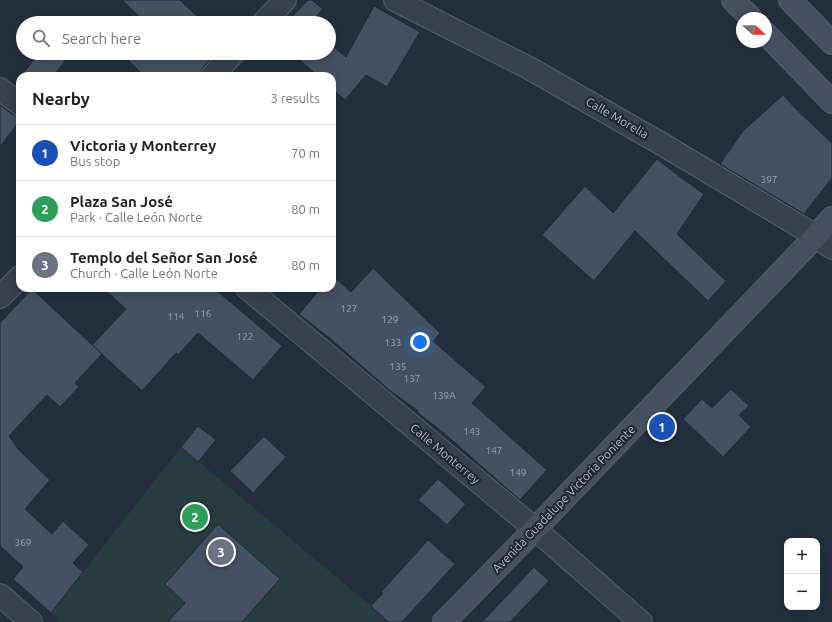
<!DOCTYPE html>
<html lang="en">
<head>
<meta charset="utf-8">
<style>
  :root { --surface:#fff; --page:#f6f6f6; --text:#222; --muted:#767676; --line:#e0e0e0; --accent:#ea580c }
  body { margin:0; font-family:Ubuntu,sans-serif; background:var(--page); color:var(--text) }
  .controls { position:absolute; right:12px; bottom:12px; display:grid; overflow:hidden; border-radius:8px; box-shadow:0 2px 10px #0003 }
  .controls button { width:36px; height:36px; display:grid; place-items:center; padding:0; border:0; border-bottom:1px solid var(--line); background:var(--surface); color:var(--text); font:20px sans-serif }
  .compass { position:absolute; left:736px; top:12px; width:36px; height:36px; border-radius:50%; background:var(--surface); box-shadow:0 2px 10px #0003; rotate:112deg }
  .you { position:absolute; left:420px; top:342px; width:14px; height:14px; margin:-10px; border:3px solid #fff; border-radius:50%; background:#1a73e8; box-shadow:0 0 0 6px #1a73e833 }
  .badge { display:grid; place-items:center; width:26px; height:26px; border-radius:50%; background:var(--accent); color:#fff; font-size:13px; font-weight:700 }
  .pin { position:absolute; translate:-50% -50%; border:2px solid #fff; box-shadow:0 1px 4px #0006 }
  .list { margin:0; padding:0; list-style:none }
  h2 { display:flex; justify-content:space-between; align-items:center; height:52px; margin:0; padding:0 16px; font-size:17px }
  h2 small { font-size:13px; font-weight:400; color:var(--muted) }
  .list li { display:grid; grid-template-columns:26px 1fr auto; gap:12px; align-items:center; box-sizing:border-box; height:56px; padding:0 16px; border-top:1px solid var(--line) }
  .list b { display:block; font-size:15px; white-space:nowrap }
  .list p { margin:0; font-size:13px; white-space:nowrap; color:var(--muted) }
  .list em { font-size:13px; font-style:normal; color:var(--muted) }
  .icon { flex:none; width:22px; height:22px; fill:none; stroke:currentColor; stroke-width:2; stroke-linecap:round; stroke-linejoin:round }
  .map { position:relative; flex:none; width:832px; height:622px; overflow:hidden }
  .search { position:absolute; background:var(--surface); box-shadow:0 2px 10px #0003; left:16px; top:16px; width:320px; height:44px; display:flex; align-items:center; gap:10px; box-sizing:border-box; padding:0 14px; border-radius:22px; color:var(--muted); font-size:15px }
  .panel { position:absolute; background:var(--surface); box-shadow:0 2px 10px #0003; left:16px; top:72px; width:320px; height:220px; border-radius:12px }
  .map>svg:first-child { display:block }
  .green { fill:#263c3f }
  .building { fill:#455162; stroke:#1f2835 }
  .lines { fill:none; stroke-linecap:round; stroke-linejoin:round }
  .street-casing { stroke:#565f6c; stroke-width:24 }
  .secondary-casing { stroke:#565f6c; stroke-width:24 }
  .street { stroke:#38414e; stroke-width:22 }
  .secondary { stroke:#465061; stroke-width:22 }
  .labels { text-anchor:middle; stroke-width:4; stroke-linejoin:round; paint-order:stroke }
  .number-label { font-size:10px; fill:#98a1af }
  .street-label { font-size:12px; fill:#b4bcc9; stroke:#1d2633 }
</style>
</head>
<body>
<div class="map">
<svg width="832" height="622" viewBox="0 0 832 622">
  <rect width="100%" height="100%" fill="#242f3e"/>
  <polygon class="green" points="181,447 371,606 388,622 60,622 51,613"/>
  <g class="building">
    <polygon points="122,0 180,0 204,23 146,23"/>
    <polygon points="308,0 312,0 323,9 310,23 286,23"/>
    <polygon points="374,6 420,32 387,87 366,75 345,100 332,89 332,76 318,76 292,53 329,53 329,43 346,57"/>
    <polygon points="39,53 72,53 53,76 21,76"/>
    <polygon points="121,53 217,53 203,67 200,73 200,76 144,76"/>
    <polygon points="783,95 796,109 832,143 832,178 804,214 720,164 743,131"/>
    <polygon points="0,105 12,114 20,116 20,120 0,147"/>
    <polygon points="657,159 679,176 704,194 677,234 726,281 708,301 635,231 594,281 542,235 585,186 613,213"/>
    <polygon points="373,268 440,333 433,341 486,387 472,403 547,470 520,500 445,434 417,412 418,411 388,389 332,340 299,314 321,288 332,288 332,275 351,292"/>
    <polygon points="103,288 214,288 282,346 253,380 198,333 178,355 176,353 142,391 92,345 126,309"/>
    <polygon points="32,289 102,354 75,383 79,387 60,407 47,395 9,436 19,450 50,480 25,509 52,534 63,521 89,545 73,563 83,572 51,613 13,579 23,567 0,546 0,323"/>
    <polygon points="731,389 749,406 739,415 751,427 723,457 683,419 702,399 712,408"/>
    <polygon points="198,426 216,440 198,462 181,447"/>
    <polygon points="264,436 286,457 253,493 230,471"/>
    <polygon points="438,479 466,504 447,525 418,500"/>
    <polygon points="218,524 280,579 242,622 168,622 185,603 165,584"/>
    <polygon points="428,540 455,564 402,622 388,622 371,606 383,593 381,592"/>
    <polygon points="534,567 549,581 510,622 482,622"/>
  </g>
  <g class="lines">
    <defs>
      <g id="street">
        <polyline points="395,0 529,68 660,143 816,236 832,248"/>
        <polyline points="263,23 285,0"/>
        <polyline points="212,76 234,53"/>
        <polyline points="0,89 20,104"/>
        <polyline points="247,288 535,529 641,622"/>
        <polyline points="0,297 20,277"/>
        <polyline points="0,595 31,622"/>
      </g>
      <g id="secondary">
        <polyline points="733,0 751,18"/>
        <polyline points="790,0 832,43"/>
        <polyline points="766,34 832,102"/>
        <polyline points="444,622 535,529 816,236 832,218"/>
      </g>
    </defs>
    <use href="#street" class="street-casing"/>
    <use href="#secondary" class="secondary-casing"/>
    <use href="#street" class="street"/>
    <use href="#secondary" class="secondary"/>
  </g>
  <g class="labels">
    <g class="number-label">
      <text x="769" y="183">397</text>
      <text x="349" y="312">127</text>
      <text x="203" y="317">116</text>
      <text x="176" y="320">114</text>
      <text x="390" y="323">129</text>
      <text x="245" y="340">122</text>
      <text x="393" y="346">133</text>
      <text x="398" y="370">135</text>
      <text x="412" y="382">137</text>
      <text x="444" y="399">139A</text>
      <text x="472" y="435">143</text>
      <text x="494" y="454">147</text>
      <text x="518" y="476">149</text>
      <text x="23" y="546">369</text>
    </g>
    <g class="street-label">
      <text transform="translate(617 118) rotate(30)" y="4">Calle Morelia</text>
      <text transform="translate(445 454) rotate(40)" y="4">Calle Monterrey</text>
      <text transform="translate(564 499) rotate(-46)" y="4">Avenida Guadalupe Victoria Poniente</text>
    </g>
  </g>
</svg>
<div class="controls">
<button>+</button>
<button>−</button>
</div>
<svg class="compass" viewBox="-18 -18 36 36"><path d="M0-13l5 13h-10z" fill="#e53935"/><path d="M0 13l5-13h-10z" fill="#767676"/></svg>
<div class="you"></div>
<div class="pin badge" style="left:662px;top:427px;background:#1a4fb4">1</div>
<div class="pin badge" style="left:195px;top:517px;background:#2e9e5b">2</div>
<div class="pin badge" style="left:221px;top:552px;background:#6b7280">3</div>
<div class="search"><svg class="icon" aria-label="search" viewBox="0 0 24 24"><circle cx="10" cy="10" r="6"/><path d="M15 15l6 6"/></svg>Search here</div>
<section class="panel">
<h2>Nearby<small>3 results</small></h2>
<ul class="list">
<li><span class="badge" style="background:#1a4fb4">1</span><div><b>Victoria y Monterrey</b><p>Bus stop</p></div><em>70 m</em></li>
<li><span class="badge" style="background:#2e9e5b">2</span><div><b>Plaza San José</b><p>Park · Calle León Norte</p></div><em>80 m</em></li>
<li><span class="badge" style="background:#6b7280">3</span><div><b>Templo del Señor San José</b><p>Church · Calle León Norte</p></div><em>80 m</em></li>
</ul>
</section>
</div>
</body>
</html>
